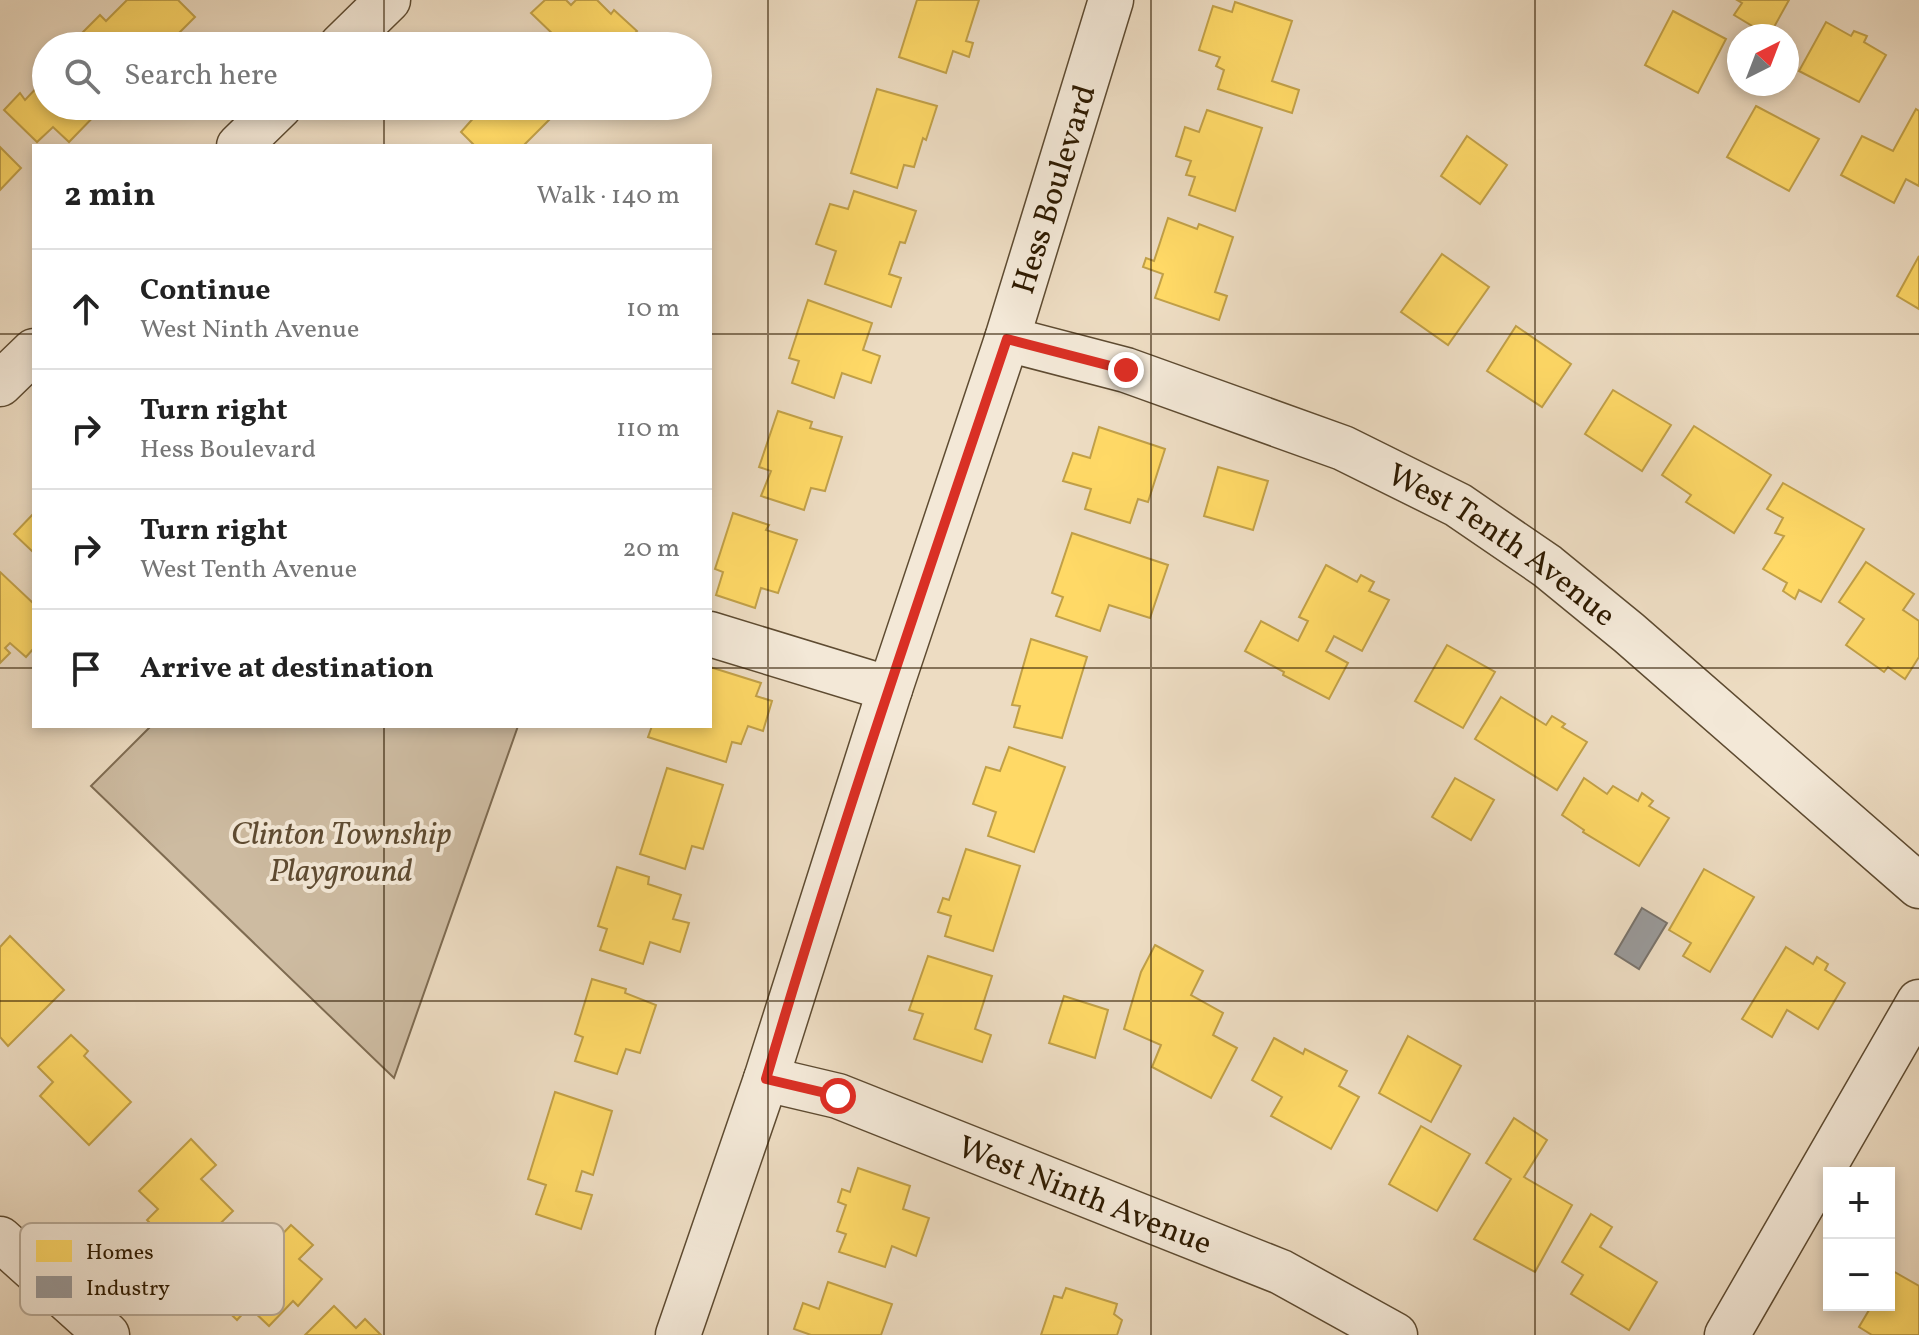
<!DOCTYPE html>
<html lang="en">
<head>
<meta charset="utf-8">
<style>
  :root { --surface:#fff; --page:#f6f6f6; --text:#222; --muted:#767676; --line:#e0e0e0 }
  body { margin:0; font-family:Vollkorn,serif; background:var(--page); color:var(--text) }
  .controls { position:absolute; right:24px; bottom:24px; display:grid; overflow:hidden; border-radius:0px; box-shadow:0 4px 12px #0003 }
  .controls button { width:72px; height:72px; display:grid; place-items:center; padding:0; border:0; border-bottom:2px solid var(--line); background:var(--surface); color:var(--text); font:40px sans-serif }
  .compass { position:absolute; left:1727px; top:24px; width:72px; height:72px; border-radius:50%; background:var(--surface); box-shadow:0 4px 12px #0003; rotate:42deg }
  .stop { position:absolute; width:24px; height:24px; margin:-18px; border:6px solid #d93025; border-radius:50%; background:#fff }
  .stop.end { background:#d93025; border-color:#fff; box-shadow:0 2px 8px #0008 }
  .list { margin:0; padding:0; list-style:none }
  h2 { display:flex; justify-content:space-between; align-items:center; height:104px; margin:0; padding:0 32px; font-size:34px }
  h2 small { font-size:26px; font-weight:400; color:var(--muted) }
  .list li { display:grid; grid-template-columns:52px 1fr auto; gap:24px; align-items:center; box-sizing:border-box; height:120px; padding:0 32px; border-top:2px solid var(--line) }
  .list b { display:block; font-size:30px; white-space:nowrap }
  .list p { margin:0; font-size:26px; white-space:nowrap; color:var(--muted) }
  .list em { font-size:26px; font-style:normal; color:var(--muted) }
  .icon { flex:none; width:44px; height:44px; fill:none; stroke:currentColor; stroke-width:2; stroke-linecap:round; stroke-linejoin:round }
  .map { position:relative; flex:none; width:1919px; height:1335px; overflow:hidden }
  .search { position:absolute; background:var(--surface); box-shadow:0 4px 12px #0003; left:32px; top:32px; width:680px; height:88px; display:flex; align-items:center; gap:20px; box-sizing:border-box; padding:0 28px; border-radius:44px; color:var(--muted); font-size:30px }
  .panel { position:absolute; background:var(--surface); box-shadow:0 4px 12px #0003; left:32px; top:144px; width:680px; height:584px; border-radius:0px }
  .map>svg:first-child { display:block }
  .green { fill:#cdbba1; stroke:#7e6b51; stroke-width:2 }
  .homes { fill:#ffd966; stroke:#c1a048; stroke-width:2 }
  .industry { fill:#999; stroke:#79736b; stroke-width:2 }
  .lines { fill:none; stroke-linecap:round; stroke-linejoin:round }
  .minor-casing { stroke:#5e4b31; stroke-width:47 }
  .minor { stroke:#f3e8d7; stroke-width:44 }
  .route { stroke:#d93025; stroke-width:10 }
  .grid { fill:none; stroke:#2f1b01; stroke-width:2; stroke-opacity:0.55 }
  .labels { text-anchor:middle; stroke-width:8; stroke-linejoin:round; paint-order:stroke }
  .street-label { font-size:32px; fill:#2f1b01; stroke:#f3e8d7 }
  .park-label { font-size:32px; font-style:italic; fill:#5e4b31; stroke:#f3e8d7 }
  .key { fill:#f3e8d7; stroke:#b8aa97; stroke-width:2 }
  .key-label { font-size:22px; fill:#2f1b01 }
</style>
</head>
<body>
<div class="map">
<svg width="1919" height="1335" viewBox="0 0 1919 1335">
  <rect width="100%" height="100%" fill="#eddcc2"/>
  <filter id="stains"><feTurbulence type="fractalNoise" baseFrequency=".0025" numOctaves="4"/><feColorMatrix values="0 0 0 0 .2 0 0 0 0 .09 0 0 0 0 .02 0 0 0 .5 -.17"/></filter>
  <radialGradient id="worn" r=".72"><stop offset=".6" stop-color="#630" stop-opacity="0"/><stop offset="1" stop-color="#630" stop-opacity=".3"/></radialGradient>
  <polygon class="green" points="151,726 518,726 394,1078 91,786"/>
  <g class="homes">
    <polygon points="127,0 178,0 195,17 166,46 97,46 83,32 100,15 106,21"/>
    <polygon points="545,0 566,0 571,5 576,0 597,0 611,14 614,10 637,31 624,46 551,46 558,39 531,13"/>
    <polygon points="917,0 979,0 966,41 973,43 969,57 953,51 946,73 899,57"/>
    <polygon points="1737,0 1789,0 1769,36 1734,15 1742,3"/>
    <polygon points="1235,2 1292,21 1272,81 1299,90 1292,113 1218,89 1224,70 1216,66 1220,57 1199,50 1213,6 1232,12"/>
    <polygon points="1673,11 1726,39 1698,93 1645,65"/>
    <polygon points="1826,22 1851,36 1854,31 1867,36 1864,42 1886,55 1859,102 1799,71"/>
    <polygon points="46,78 46,106 104,106 69,142 53,127 37,142 4,110 20,93 25,100"/>
    <polygon points="877,89 937,106 926,140 923,138 914,167 904,165 897,188 851,173"/>
    <polygon points="469,106 557,106 560,109 523,146 475,146 461,132 477,114"/>
    <polygon points="1756,106 1819,139 1789,191 1727,157"/>
    <polygon points="1916,109 1919,111 1919,186 1906,179 1894,203 1841,175 1862,136 1893,151"/>
    <polygon points="1207,110 1262,128 1235,211 1189,195 1195,177 1186,175 1191,161 1176,156 1185,127 1199,132"/>
    <polygon points="1467,136 1507,165 1480,204 1441,176"/>
    <polygon points="0,147 21,168 0,190"/>
    <polygon points="854,191 916,211 905,243 900,242 889,274 901,278 891,307 825,284 836,251 816,244 830,204 848,209"/>
    <polygon points="1168,218 1197,229 1199,224 1233,237 1215,292 1227,296 1219,320 1155,298 1163,274 1143,267 1146,258 1154,261"/>
    <polygon points="1442,254 1489,287 1448,345 1401,312"/>
    <polygon points="1919,256 1919,309 1897,296"/>
    <polygon points="808,300 872,323 863,350 880,356 871,383 842,373 834,398 792,383 799,361 789,358"/>
    <polygon points="1516,326 1571,364 1542,407 1487,371"/>
    <polygon points="1613,390 1671,425 1642,471 1585,434"/>
    <polygon points="778,411 812,422 810,428 842,437 825,491 811,488 804,510 761,496 771,471 759,467"/>
    <polygon points="1694,426 1771,475 1734,533 1686,502 1691,495 1662,475"/>
    <polygon points="1099,427 1165,449 1148,502 1138,499 1130,523 1085,509 1091,489 1063,481 1073,453 1090,458"/>
    <polygon points="1218,467 1268,481 1253,530 1204,516"/>
    <polygon points="1783,483 1864,529 1821,602 1799,590 1795,599 1783,591 1787,583 1763,569 1784,536 1775,533 1783,518 1767,509"/>
    <polygon points="34,513 34,553 14,534"/>
    <polygon points="733,513 769,525 766,530 797,540 778,593 761,588 755,608 716,595 723,572 715,569"/>
    <polygon points="1072,533 1168,565 1150,618 1109,605 1100,631 1056,616 1063,597 1052,593"/>
    <polygon points="1866,562 1914,594 1903,610 1919,621 1919,657 1905,679 1888,667 1884,672 1846,645 1864,619 1839,602"/>
    <polygon points="1326,565 1357,582 1361,575 1374,582 1369,591 1389,600 1362,651 1334,636 1326,651 1348,663 1329,699 1283,675 1284,672 1245,651 1261,621 1298,641 1308,621 1299,617"/>
    <polygon points="0,572 34,604 34,648 26,657 10,643 5,648 10,653 0,663"/>
    <polygon points="1031,639 1087,657 1062,738 1014,727 1020,706 1012,705"/>
    <polygon points="1447,645 1495,672 1463,728 1415,701"/>
    <polygon points="710,667 761,683 756,696 772,701 763,731 748,726 741,744 732,742 726,762 648,737 652,726 710,726"/>
    <polygon points="1501,697 1546,725 1552,716 1565,724 1562,727 1587,742 1557,790 1475,739"/>
    <polygon points="1009,747 1065,767 1034,852 988,836 996,812 973,804 986,767 1000,771"/>
    <polygon points="667,768 723,785 703,849 692,846 685,869 640,854"/>
    <polygon points="1455,778 1494,800 1471,840 1432,817"/>
    <polygon points="1584,778 1607,794 1613,786 1638,801 1642,793 1653,801 1649,806 1669,818 1639,866 1583,832 1584,830 1562,815"/>
    <polygon points="966,849 1020,866 993,951 945,936 951,916 938,912 943,898 949,900"/>
    <polygon points="617,867 649,877 648,884 681,895 673,919 689,923 680,952 650,942 643,964 600,950 607,929 598,926"/>
    <polygon points="1704,869 1754,897 1710,972 1683,956 1691,943 1669,930"/>
    <polygon points="10,936 64,990 8,1046 0,1037 0,947"/>
    <polygon points="1155,945 1203,971 1191,995 1223,1013 1213,1035 1237,1048 1211,1098 1152,1067 1161,1045 1124,1029 1141,972"/>
    <polygon points="1786,947 1813,964 1817,957 1828,964 1825,970 1845,983 1818,1029 1787,1010 1772,1037 1742,1019"/>
    <polygon points="928,956 992,976 975,1029 991,1035 982,1062 914,1039 923,1014 909,1010"/>
    <polygon points="592,979 626,989 625,993 656,1005 640,1053 626,1049 617,1074 575,1061 583,1037 575,1034"/>
    <polygon points="1064,996 1108,1010 1095,1058 1049,1043"/>
    <polygon points="71,1035 88,1051 84,1056 131,1102 89,1145 40,1096 53,1082 38,1067"/>
    <polygon points="1408,1036 1461,1066 1431,1122 1379,1093"/>
    <polygon points="1274,1038 1303,1054 1305,1049 1347,1071 1339,1086 1359,1097 1331,1149 1271,1116 1282,1097 1252,1080"/>
    <polygon points="555,1092 612,1111 593,1175 582,1171 576,1191 592,1195 581,1229 536,1214 546,1185 528,1179"/>
    <polygon points="1514,1118 1547,1140 1524,1177 1572,1205 1535,1272 1474,1239 1511,1179 1486,1163"/>
    <polygon points="1421,1126 1470,1154 1437,1211 1389,1184"/>
    <polygon points="191,1139 216,1165 201,1179 233,1211 184,1259 147,1220 158,1209 139,1191"/>
    <polygon points="858,1168 910,1186 903,1209 929,1218 916,1256 892,1246 885,1267 839,1252 846,1234 837,1231 846,1205 838,1202 842,1189 850,1192"/>
    <polygon points="1591,1214 1612,1227 1600,1247 1657,1282 1629,1330 1571,1294 1583,1275 1562,1262"/>
    <polygon points="291,1225 313,1245 299,1259 322,1279 298,1306 293,1301 269,1326 249,1307 237,1320 216,1300 238,1275 221,1260 253,1226 273,1244"/>
    <polygon points="1891,1270 1919,1286 1919,1335 1872,1335 1859,1327 1872,1305 1889,1305 1889,1274"/>
    <polygon points="828,1282 892,1304 881,1335 811,1335 794,1329 803,1303 819,1309"/>
    <polygon points="1066,1288 1117,1304 1114,1314 1122,1320 1117,1335 1041,1335 1054,1296 1062,1298"/>
    <polygon points="334,1306 356,1328 365,1319 381,1335 305,1335"/>
  </g>
  <polygon class="industry" points="1642,908 1667,923 1639,969 1615,954"/>
  <g class="lines">
    <defs>
      <g id="minor">
        <polyline points="341,46 388,0"/>
        <polyline points="239,146 280,106"/>
        <path id="s1" d="M 1007,339 L 1126,370 L 1343,448 L 1458,505 L 1547,566 L 1629,633 L 1919,886"/>
        <polyline points="0,384 34,351"/>
        <polyline points="710,634 890,689"/>
        <path id="s2" d="M 766,1079 L 838,1096 L 1281,1272 L 1395,1335"/>
        <polyline points="0,1239 107,1335"/>
        <path id="s3" d="M 678,1335 L 766,1079 L 890,689 L 1007,339 L 1111,0"/>
        <polyline points="1727,1335 1919,1002"/>
      </g>
    </defs>
    <use href="#minor" class="minor-casing"/>
    <use href="#minor" class="minor"/>
  </g>
  <g class="lines">
    <path class="route" d="M 838,1096 L 766,1079 C 839,830 924,585 1007,339 L 1126,370"/>
  </g>
  <path class="grid" d="M 384,0 L 384,46M 768,0 L 768,1335M 1151,0 L 1151,1335M 1535,0 L 1535,1335M 384,106 L 384,146M 0,334 L 34,334M 710,334 L 1919,334M 0,668 L 34,668M 710,668 L 1919,668M 384,726 L 384,1335M 0,1001 L 1919,1001"/>
  <g class="labels">
    <g class="street-label">
      <text dy="11" stroke="none"><textPath href="#s3" startOffset="1206">Hess Boulevard</textPath></text>
      <text dy="11" stroke="none"><textPath href="#s1" startOffset="540">West Tenth Avenue</textPath></text>
      <text dy="11" stroke="none"><textPath href="#s2" startOffset="340">West Ninth Avenue</textPath></text>
    </g>
    <g class="park-label">
      <text x="341" y="844">Clinton Township<tspan x="341" dy="37">Playground</tspan></text>
    </g>
  </g>
  <rect x="20" y="1223" width="264" height="92" rx="12" class="key"/>
  <rect x="36" y="1240" width="36" height="22" fill="#ffd966"/>
  <rect x="36" y="1276" width="36" height="22" fill="#999"/>
  <g class="key-label">
    <text x="86" y="1259">Homes</text>
    <text x="86" y="1295">Industry</text>
  </g>
  <rect width="100%" height="100%" filter="url(#stains)"/>
  <rect width="100%" height="100%" fill="url(#worn)"/>
</svg>
<div class="controls">
<button>+</button>
<button>−</button>
</div>
<svg class="compass" viewBox="-18 -18 36 36"><path d="M0-13l5 13h-10z" fill="#e53935"/><path d="M0 13l5-13h-10z" fill="#767676"/></svg>
<div class="stop" style="left:838px;top:1096px"></div>
<div class="stop end" style="left:1126px;top:370px"></div>
<div class="search"><svg class="icon" aria-label="search" viewBox="0 0 24 24"><circle cx="10" cy="10" r="6"/><path d="M15 15l6 6"/></svg>Search here</div>
<section class="panel">
<h2>2 min<small>Walk · 140 m</small></h2>
<ul class="list">
<li><svg class="icon" aria-label="ahead" viewBox="0 0 24 24"><path d="M12 20V5M6 11l6-6 6 6"/></svg><div><b>Continue</b><p>West Ninth Avenue</p></div><em>10 m</em></li>
<li><svg class="icon" aria-label="right" viewBox="0 0 24 24"><path d="M7 20v-9h11M14 6l5 5-5 5"/></svg><div><b>Turn right</b><p>Hess Boulevard</p></div><em>110 m</em></li>
<li><svg class="icon" aria-label="right" viewBox="0 0 24 24"><path d="M7 20v-9h11M14 6l5 5-5 5"/></svg><div><b>Turn right</b><p>West Tenth Avenue</p></div><em>20 m</em></li>
<li><svg class="icon" aria-label="arrive" viewBox="0 0 24 24"><path d="M6 21V4h12l-3 4 3 4H6"/></svg><div><b>Arrive at destination</b></div></li>
</ul>
</section>
</div>
</body>
</html>
